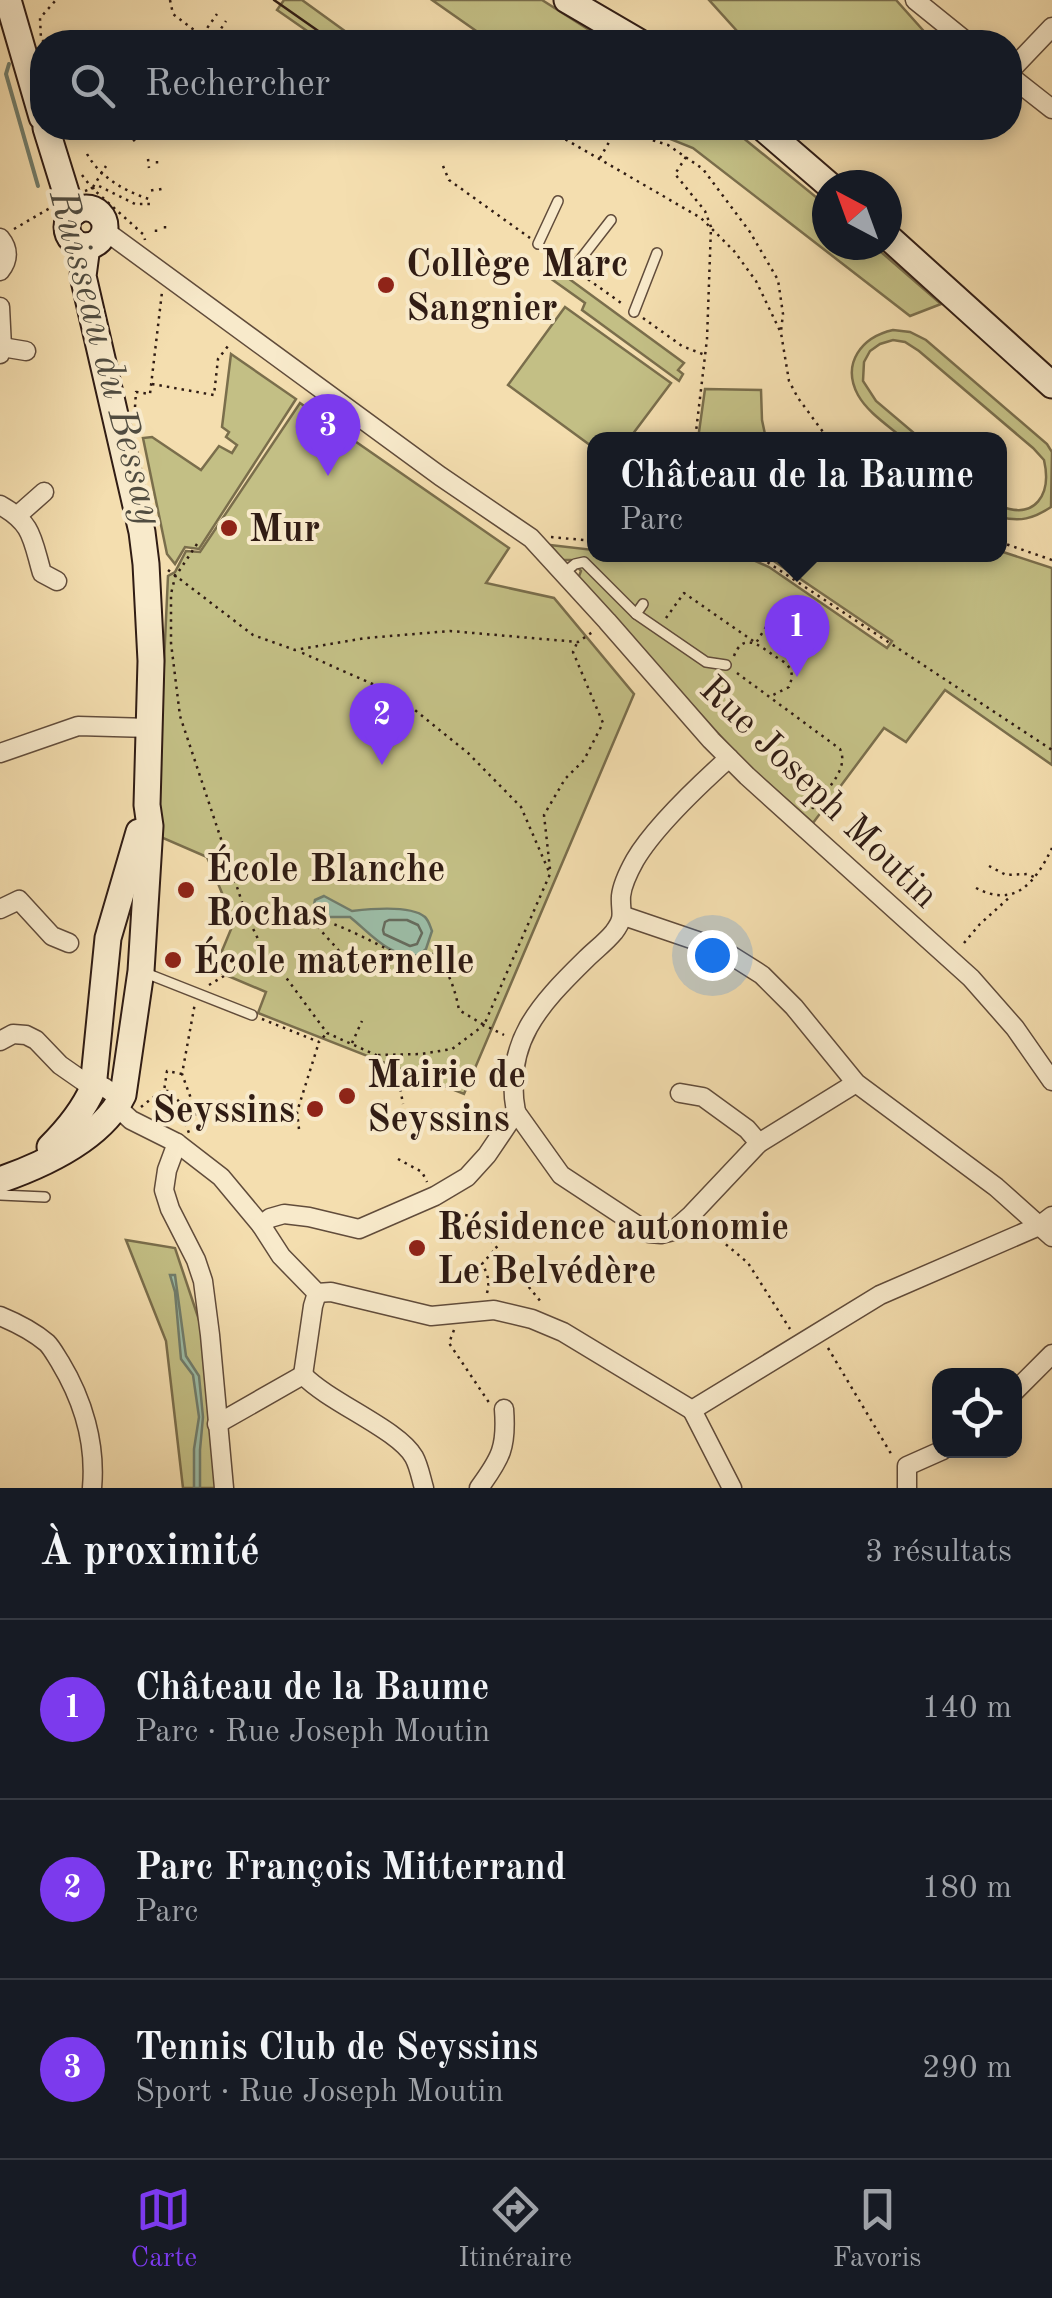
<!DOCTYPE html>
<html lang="fr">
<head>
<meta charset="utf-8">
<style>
  :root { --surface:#171b24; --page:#20242c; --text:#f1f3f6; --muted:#9ea1a6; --line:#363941; --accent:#7c3aed }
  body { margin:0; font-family:"Old Standard TT",serif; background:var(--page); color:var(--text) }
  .controls { position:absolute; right:30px; bottom:30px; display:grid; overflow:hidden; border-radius:20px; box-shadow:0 5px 15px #0003 }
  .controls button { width:90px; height:90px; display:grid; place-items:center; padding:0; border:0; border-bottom:2px solid var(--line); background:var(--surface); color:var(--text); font:50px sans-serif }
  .compass { position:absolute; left:812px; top:170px; width:90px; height:90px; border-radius:50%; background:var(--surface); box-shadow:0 5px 15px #0003; rotate:319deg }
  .you { position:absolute; left:712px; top:955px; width:35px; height:35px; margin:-25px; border:8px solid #fff; border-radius:50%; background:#1a73e8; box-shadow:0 0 0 15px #1a73e833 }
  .badge { display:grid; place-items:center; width:65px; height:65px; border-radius:50%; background:var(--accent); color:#fff; font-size:32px; font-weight:700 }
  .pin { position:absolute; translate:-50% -82px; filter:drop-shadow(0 2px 5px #0008) }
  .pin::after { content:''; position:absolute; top:52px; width:35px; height:30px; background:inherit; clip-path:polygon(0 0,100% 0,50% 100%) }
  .popup { position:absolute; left:587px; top:432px; width:420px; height:130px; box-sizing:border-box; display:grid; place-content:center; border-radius:20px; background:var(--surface); filter:drop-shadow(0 2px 8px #0005); font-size:32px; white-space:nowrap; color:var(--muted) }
  .popup b { font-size:38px; color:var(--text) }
  .popup::after { content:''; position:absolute; left:50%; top:100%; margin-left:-20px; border:20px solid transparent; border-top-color:var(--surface) }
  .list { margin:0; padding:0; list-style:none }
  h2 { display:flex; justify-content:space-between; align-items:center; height:130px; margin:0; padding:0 40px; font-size:42px }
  h2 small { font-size:32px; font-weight:400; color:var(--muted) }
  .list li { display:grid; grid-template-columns:65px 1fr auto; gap:30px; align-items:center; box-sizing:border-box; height:180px; padding:0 40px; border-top:2px solid var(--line) }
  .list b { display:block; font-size:38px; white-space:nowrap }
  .list p { margin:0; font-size:32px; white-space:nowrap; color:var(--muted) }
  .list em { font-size:32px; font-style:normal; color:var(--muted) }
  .icon { flex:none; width:55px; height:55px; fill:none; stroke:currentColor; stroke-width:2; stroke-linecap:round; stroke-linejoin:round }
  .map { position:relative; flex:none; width:1052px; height:1488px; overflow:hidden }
  .search { position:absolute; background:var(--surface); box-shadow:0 5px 15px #0003; left:30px; right:30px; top:30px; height:110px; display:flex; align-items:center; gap:25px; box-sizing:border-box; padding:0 35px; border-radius:40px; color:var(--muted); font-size:38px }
  .sheet { height:670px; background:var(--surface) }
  nav { display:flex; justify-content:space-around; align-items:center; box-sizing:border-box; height:140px; border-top:2px solid var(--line); background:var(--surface); font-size:28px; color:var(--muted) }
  nav a { display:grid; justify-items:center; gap:5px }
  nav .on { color:var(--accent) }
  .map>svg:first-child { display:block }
  .green { fill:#c3bf85; stroke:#7a6e4c; stroke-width:2.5 }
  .water { fill:#9cbda7; stroke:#717d6c; stroke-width:2.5 }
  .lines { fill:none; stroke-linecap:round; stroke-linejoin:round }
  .shore { stroke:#666c5e; stroke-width:2.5 }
  .stream { stroke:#717d6c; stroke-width:4 }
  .lane-casing { stroke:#614c3b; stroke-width:12 }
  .street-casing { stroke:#614c3b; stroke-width:21 }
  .secondary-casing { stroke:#301c14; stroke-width:29 }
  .path { stroke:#301c14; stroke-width:2.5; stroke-dasharray:2.5 5; stroke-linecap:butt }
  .lane { stroke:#f8eacb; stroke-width:9 }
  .street { stroke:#f8eacb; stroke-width:18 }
  .secondary { stroke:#f8eacb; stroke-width:25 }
  .tram { stroke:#301c14; stroke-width:2.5 }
  .poi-dot { fill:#8f2418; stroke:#f8eacb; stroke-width:4 }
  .labels { text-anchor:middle; stroke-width:8; stroke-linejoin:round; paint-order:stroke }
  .poi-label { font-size:38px; font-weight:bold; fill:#301c14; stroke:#f8eacb; text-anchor:start }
  .street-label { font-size:38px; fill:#301c14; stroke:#f8eacb }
  .water-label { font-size:40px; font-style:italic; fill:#504c40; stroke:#f8eacb }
</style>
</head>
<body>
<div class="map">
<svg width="1052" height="1488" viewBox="0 0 1052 1488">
  <rect width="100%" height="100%" fill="#f4deaf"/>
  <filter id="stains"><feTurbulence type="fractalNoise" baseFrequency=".002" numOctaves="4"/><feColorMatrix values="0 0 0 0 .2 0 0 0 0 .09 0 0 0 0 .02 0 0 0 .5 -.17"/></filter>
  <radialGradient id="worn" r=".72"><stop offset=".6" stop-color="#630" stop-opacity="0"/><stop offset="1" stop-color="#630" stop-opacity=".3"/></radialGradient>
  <g class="green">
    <polygon points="284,0 302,0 360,42 323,42 277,10"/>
    <polygon points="432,0 542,0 608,42 492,42"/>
    <polygon points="709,0 896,0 930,38 925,42 747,42"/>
    <polygon points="643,128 731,128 827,206 827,245 873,245 941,304 910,316 693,148"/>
    <polygon points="557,270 684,363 678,370 683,374 679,381 582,310 585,303 550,278"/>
    <polygon points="565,307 671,383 629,439 594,440 594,448 508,385"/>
    <path d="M 893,330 L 910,332 L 926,340 L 1047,444 L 1052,452 L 1051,507 C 1033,519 1020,522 1000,517 L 1000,506 C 1035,520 1052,495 1044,460 L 1033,448 L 919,351 L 905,342 L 893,340 L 880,344 L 870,351 L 864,362 L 863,381 L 876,401 L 921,439 L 904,439 C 889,426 868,413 858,395 C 841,363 862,337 893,330 Z"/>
    <polygon points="231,354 296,399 199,549 185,547 175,564 167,554 143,438 152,437 201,470 219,446 232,453 237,445 226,437 229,432 222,427"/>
    <polygon points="705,389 761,390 762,420 766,439 698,439"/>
    <polygon points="300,403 509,548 486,583 554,598 634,694 464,1094 258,1013 266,992 214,970 234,922 207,857 156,835 168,576 175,572 186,551 200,552"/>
    <polygon points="550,545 594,550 594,554 628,554 658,558 674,554 742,555 769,567 887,648 892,641 765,555 1000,554 1000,551 1052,568 1052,765 945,690 906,742 884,728 813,823 743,761 578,579 581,571 571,560 563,560"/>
    <polygon points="126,1240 175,1248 205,1338 216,1488 183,1488 166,1341"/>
  </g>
  <g class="water">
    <path d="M 324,896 L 352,911 C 369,909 411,905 425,917 C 429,921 430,926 432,931 L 426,949 L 419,955 C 390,959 370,933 350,917 L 323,917 L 313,910 L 315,900 Z"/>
    <polygon points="170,1275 175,1275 186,1356 199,1376 203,1417 200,1450 200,1488 194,1488 194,1449 199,1417 193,1375 181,1359 175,1292"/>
  </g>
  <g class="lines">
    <polygon class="shore" points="389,920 407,920 418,925 422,933 417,944 410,946 384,934 383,930 385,922"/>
    <polyline class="stream" points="9,64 6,74 38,186"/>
    <defs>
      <g id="lane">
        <polyline points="538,244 558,201"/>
        <polyline points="573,269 611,220"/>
        <polyline points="634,312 657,253"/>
        <polyline points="564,573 575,564 584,562 636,614"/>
        <polyline points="643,604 636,614 706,662 726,665"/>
        <polyline points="143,972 252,1015"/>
        <polyline points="0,1195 45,1197"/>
      </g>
      <g id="street">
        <polyline points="915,0 967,42"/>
        <polyline points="1010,71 1052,27"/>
        <polyline points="1010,76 1052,109"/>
        <polyline points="104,230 440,476 531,538 607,621 711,740 747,776 971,978 1015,1028 1052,1081"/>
        <path d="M 0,238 C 9,249 9,260 0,271"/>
        <polyline points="0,307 2,347 0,354"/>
        <polyline points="2,347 26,351"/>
        <path d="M 0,505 C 33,523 32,539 42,573 L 57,581"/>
        <polyline points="18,515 44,492"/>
        <polyline points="0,753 78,726 150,728"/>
        <polyline points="0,909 19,900 52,936 69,943"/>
        <polyline points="624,916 721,949 762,975 794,1007 856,1083 996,1187 1052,1237"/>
        <polyline points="0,1041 13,1034 26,1035 36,1040 60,1065 93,1088 104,1087 114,1094 117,1107 131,1120 177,1143 221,1177 261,1225 281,1256 317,1293 331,1292 431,1316 494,1310 532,1319 563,1332 692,1410 880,1295 1039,1226 1052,1216"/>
        <polyline points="680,1093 703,1097 747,1129 759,1143"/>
        <polyline points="516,1112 561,1175 649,1233 661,1234 673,1231 691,1215 759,1143 856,1083"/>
        <polyline points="177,1143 167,1170 164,1190 170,1209 196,1260 203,1281 210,1335 224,1488"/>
        <path d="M 261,1225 L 270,1218 L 284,1214 L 309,1217 L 359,1229 L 435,1196 L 467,1177 L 487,1155 L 516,1112 C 503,1043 539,1005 586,959 C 595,950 606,942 614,932 C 626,916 620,913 621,896 C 622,886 630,869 635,860 C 655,826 699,785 729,758"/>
        <path d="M 0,1316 C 17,1323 33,1331 47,1343 C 52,1348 56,1356 60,1362 C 83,1400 96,1444 92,1488"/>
        <path d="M 303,1375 C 330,1403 398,1429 414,1457 C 419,1466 421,1478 424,1488"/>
        <polyline points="303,1375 313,1306 317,1293"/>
        <polyline points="1014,1392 1052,1354"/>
        <polyline points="692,1410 732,1488"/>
        <polyline points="217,1424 303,1375"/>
        <path d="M 479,1488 C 501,1458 507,1447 504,1409"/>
        <polyline points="907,1488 907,1466 943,1450"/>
      </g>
      <g id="secondary">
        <polyline points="8,0 42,117"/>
        <polyline points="567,0 639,42"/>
        <polyline points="46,128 68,199 75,212"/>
        <polyline points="763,128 829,185"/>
        <circle cx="86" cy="227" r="19"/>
        <polyline points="887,236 1052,385"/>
        <path d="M 50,1147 C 68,1129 83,1111 93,1088 L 108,938 L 139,832"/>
        <path d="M 0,1180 C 43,1165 102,1138 123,1095 L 141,971 L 150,826 L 147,805 L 151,661 L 146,564 L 142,532 L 83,276 L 87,246"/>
      </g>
    </defs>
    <use href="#lane" class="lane-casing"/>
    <use href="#street" class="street-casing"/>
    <use href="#secondary" class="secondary-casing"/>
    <g class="path">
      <polyline points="170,0 173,14 198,33"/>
      <polyline points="203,34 217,14"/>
      <polyline points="213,41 226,21"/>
      <polyline points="44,42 41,39 40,18 56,0"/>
      <polyline points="546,128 701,218 734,251 756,281 781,333 789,381 798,398 829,440"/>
      <polyline points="609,131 632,134 668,145 703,169 750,232 778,280 783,314 781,331"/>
      <polyline points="133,141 137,138"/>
      <path d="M 87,154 C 100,177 124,191 149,199"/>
      <polyline points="686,157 675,174 705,211 711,227 707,339 695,440"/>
      <polyline points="600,158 613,135"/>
      <polyline points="148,159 149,168"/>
      <polyline points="157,161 157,168"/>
      <polyline points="443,166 449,180 530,238"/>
      <polyline points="82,175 92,188 144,235 145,240"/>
      <polyline points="93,187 106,166"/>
      <polyline points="160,188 161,193"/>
      <polyline points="152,189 153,194"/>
      <polyline points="85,191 99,186 135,204 150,204"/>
      <polyline points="165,226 165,231"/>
      <polyline points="14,229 50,208"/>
      <polyline points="156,232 156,226"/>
      <polyline points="549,251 563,261"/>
      <polyline points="582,275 624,305"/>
      <polyline points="643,318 682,346 705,355"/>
      <polyline points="152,384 214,395 218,359 228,346"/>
      <polyline points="135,407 136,392 150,394 162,292"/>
      <polyline points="551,537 594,541"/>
      <polyline points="1000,542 1052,560"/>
      <polyline points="197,544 175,577 171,594 171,643 180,716 246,914 259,941 327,1033 376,1055 373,1065 398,1076 403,1104"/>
      <polyline points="755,554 1052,750"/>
      <polyline points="168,570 253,635 295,650 366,638 450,631 578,642 594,631"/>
      <polyline points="666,618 684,593 756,643 769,622 775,626 784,618 796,619 802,631 797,642 803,646 789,666"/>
      <path d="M 734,656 C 743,632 759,645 773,655 C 779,659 788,663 791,671 C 793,678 791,680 789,687 L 771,696"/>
      <path d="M 737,673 L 840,749 C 850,770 824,792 812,809"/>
      <polyline points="989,866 1006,875 1027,874 1034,877"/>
      <polyline points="550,869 544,815 565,779 584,760 603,723 573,652 577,643"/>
      <path d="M 976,888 C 1016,909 1036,881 1052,848"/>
      <path d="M 246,914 C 312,906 346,929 403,957 L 414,959 L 433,954 C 449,970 455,989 459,1010 L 484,1025 L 550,874 L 521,807 L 468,753 L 395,694 L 298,651"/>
      <path d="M 314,920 C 324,939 344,949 349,971"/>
      <polyline points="964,943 980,924 1011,896"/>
      <polyline points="209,985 249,961 258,943"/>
      <polyline points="262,1019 319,1042 326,1034"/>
      <polyline points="352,1043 362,1021"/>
      <polyline points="378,1055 421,1054 452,1049 484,1025 504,1035"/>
      <polyline points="182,1074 167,1071 164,1091 169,1091 188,1111 197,1115 182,1074 195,1003"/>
      <polyline points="141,1107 160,1092 164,1091 181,1112 189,1133"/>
      <polyline points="299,1129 297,1112 319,1042"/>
      <polyline points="398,1159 422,1172 427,1182"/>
      <polyline points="443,1211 471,1216 541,1302 540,1304"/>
      <polyline points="703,1225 748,1263 790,1329"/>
      <path d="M 487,1293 C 490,1282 488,1274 482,1264 L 496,1248"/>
      <polyline points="454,1330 449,1343 490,1404"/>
      <polyline points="828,1348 893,1457"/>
    </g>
    <use href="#lane" class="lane"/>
    <use href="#street" class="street"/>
    <use href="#secondary" class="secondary"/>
    <polyline class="tram" points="274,0 334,42"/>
  </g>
  <g class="poi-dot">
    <circle cx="386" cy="285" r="10"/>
    <circle cx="229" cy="528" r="10"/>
    <circle cx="186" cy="890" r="10"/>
    <circle cx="173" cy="960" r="10"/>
    <circle cx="347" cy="1096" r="10"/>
    <circle cx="315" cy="1109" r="10"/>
    <circle cx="417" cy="1248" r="10"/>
  </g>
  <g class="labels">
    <g class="poi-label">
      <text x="406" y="276">Collège Marc<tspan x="406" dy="44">Sangnier</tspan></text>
      <text x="249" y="541">Mur</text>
      <text x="206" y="881">École Blanche<tspan x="206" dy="44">Rochas</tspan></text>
      <text x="193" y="973">École maternelle</text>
      <text x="367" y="1087">Mairie de<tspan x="367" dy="44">Seyssins</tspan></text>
      <text x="295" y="1122" text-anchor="end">Seyssins</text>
      <text x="437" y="1239">Résidence autonomie<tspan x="437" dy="44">Le Belvédère</tspan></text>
    </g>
    <g class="street-label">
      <text transform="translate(820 791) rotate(44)" y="13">Rue Joseph Moutin</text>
    </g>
    <g class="water-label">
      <text transform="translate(108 357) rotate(75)" y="14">Ruisseau du Bessay</text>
    </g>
  </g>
  <rect width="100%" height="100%" filter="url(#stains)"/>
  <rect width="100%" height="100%" fill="url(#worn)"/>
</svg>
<div class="controls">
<button><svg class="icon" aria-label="locate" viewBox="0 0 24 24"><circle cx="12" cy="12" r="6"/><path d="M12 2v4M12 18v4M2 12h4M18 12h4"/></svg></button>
</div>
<svg class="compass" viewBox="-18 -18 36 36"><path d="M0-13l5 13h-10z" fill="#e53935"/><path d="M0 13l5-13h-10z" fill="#9ea1a6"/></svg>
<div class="you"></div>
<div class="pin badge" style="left:797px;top:677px">1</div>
<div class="popup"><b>Château de la Baume</b>Parc</div>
<div class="pin badge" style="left:382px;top:765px">2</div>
<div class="pin badge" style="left:328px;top:476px">3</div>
<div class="search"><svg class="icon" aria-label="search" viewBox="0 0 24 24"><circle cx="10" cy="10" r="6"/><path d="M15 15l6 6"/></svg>Rechercher</div>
</div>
<section class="sheet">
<h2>À proximité<small>3 résultats</small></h2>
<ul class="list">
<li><span class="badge">1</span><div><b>Château de la Baume</b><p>Parc · Rue Joseph Moutin</p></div><em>140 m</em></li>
<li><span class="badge">2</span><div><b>Parc François Mitterrand</b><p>Parc</p></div><em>180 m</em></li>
<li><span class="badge">3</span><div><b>Tennis Club de Seyssins</b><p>Sport · Rue Joseph Moutin</p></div><em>290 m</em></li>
</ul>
</section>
<nav>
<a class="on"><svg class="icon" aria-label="map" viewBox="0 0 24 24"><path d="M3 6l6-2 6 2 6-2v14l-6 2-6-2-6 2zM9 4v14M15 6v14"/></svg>Carte</a>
<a><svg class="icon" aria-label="directions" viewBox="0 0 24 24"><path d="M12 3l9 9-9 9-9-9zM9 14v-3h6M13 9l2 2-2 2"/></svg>Itinéraire</a>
<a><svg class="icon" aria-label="saved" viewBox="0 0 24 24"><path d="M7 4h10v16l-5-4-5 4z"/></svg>Favoris</a>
</nav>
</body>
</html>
